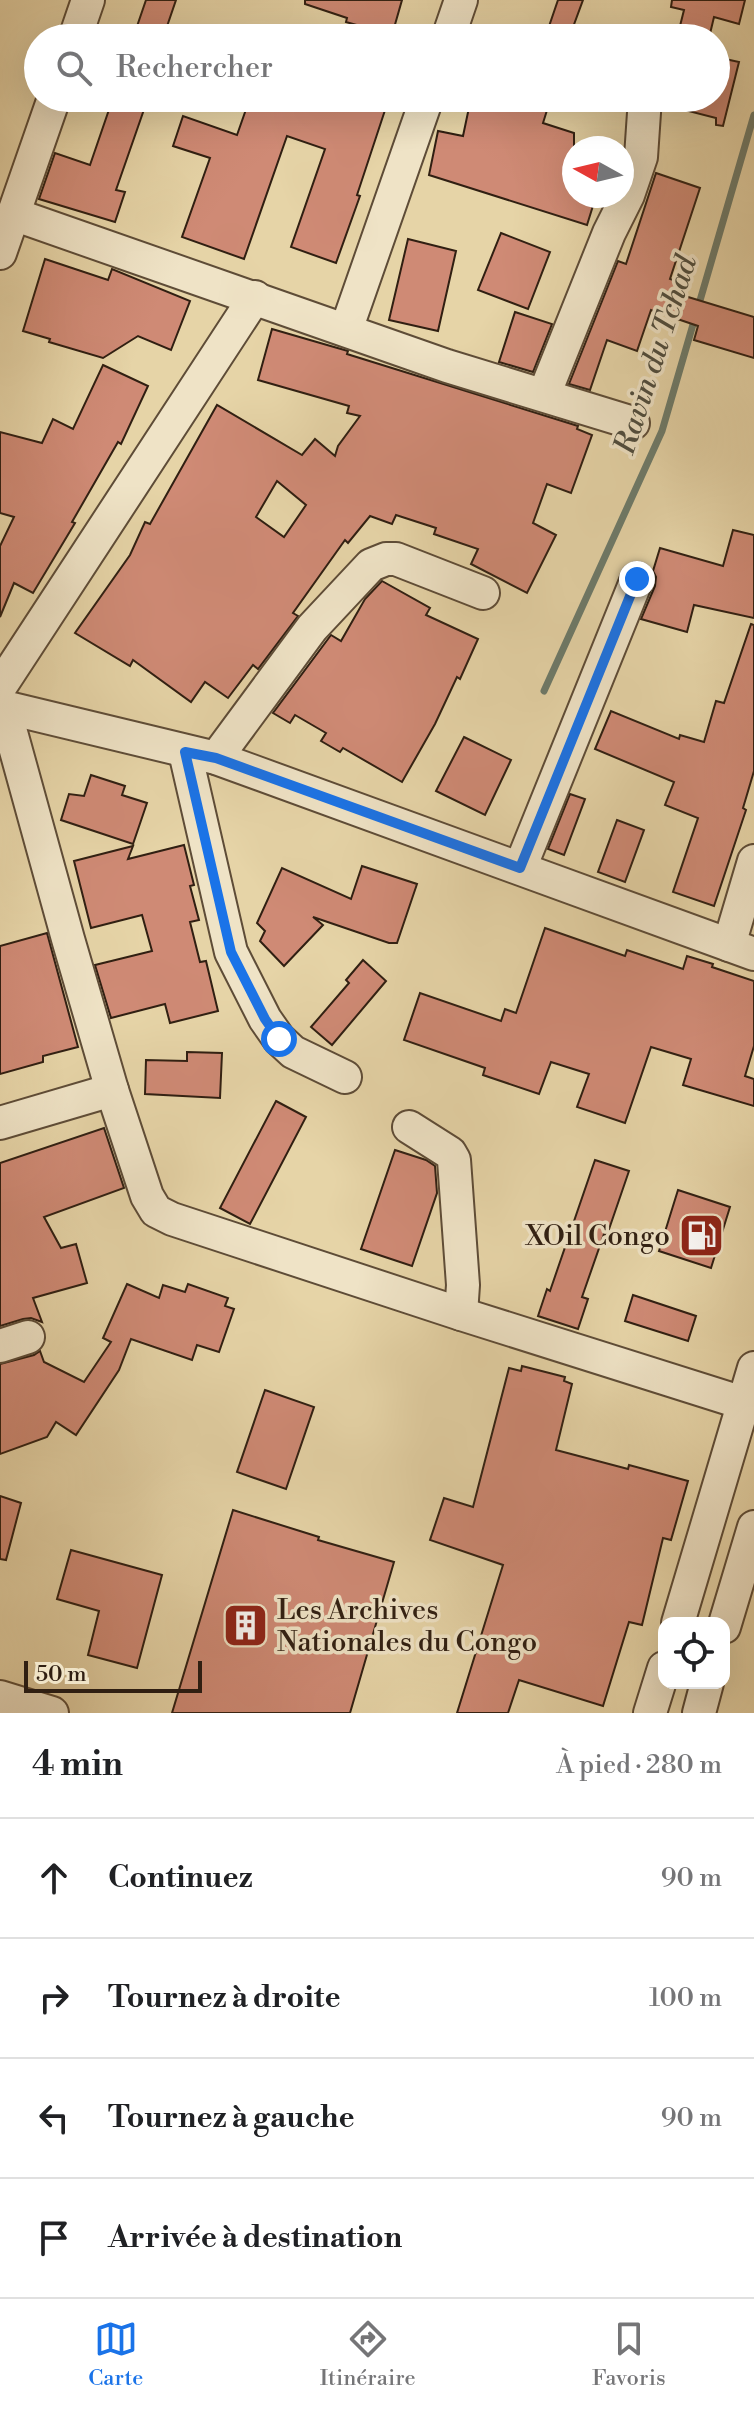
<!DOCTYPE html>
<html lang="fr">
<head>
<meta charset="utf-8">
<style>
  :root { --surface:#fff; --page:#f2f2f2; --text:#202124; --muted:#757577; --line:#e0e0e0; --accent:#1a73e8 }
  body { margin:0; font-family:"Libre Bodoni",serif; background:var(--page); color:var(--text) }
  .controls { position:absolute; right:24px; bottom:24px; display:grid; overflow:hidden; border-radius:16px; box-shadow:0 8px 32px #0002 }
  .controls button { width:72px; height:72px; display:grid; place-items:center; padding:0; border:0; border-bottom:2px solid var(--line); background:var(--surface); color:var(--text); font:40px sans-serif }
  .compass { position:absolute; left:562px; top:136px; width:72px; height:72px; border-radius:50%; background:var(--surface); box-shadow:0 8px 32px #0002; rotate:278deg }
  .scale { position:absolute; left:24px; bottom:20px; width:178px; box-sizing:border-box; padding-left:8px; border:4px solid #301f12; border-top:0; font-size:22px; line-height:28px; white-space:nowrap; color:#301f12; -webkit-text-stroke:6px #efe3c6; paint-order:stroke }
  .stop { position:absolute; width:24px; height:24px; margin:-18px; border:6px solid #1a73e8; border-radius:50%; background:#fff }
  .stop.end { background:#1a73e8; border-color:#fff; box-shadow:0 2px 8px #0008 }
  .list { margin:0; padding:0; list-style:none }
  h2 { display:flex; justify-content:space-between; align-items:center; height:104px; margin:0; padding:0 32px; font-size:34px }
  h2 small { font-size:26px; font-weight:400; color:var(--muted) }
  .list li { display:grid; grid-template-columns:52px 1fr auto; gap:24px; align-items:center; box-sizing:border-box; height:120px; padding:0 32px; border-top:2px solid var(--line) }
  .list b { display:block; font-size:30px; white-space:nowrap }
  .list em { font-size:26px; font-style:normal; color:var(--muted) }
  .icon { flex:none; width:44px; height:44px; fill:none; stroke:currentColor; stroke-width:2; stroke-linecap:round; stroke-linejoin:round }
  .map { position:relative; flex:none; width:754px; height:1713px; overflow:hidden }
  .search { position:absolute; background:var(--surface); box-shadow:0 8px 32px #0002; left:24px; right:24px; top:24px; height:88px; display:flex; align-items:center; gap:20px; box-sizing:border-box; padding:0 28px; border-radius:44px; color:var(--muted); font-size:30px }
  .sheet { height:584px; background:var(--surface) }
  nav { display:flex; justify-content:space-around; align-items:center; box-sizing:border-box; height:112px; border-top:2px solid var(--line); background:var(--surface); font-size:22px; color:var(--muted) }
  nav a { display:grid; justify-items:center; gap:4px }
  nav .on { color:var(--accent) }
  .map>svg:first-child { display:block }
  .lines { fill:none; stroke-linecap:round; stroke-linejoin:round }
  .stream { stroke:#6d7b6b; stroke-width:7 }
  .building { fill:#cf8a75; stroke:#301f12; stroke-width:2; fill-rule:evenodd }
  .minor-casing { stroke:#5e4c37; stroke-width:36 }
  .minor { stroke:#efe3c6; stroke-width:32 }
  .route { stroke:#1a73e8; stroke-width:10 }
  .labels { text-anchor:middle; stroke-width:7; stroke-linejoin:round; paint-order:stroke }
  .poi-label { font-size:28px; fill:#301f12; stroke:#efe3c6; text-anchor:end }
  .water-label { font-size:30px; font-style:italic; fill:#4f4d3e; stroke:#efe3c6 }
</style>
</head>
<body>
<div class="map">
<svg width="754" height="1713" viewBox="0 0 754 1713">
  <rect width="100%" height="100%" fill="#e6d4a7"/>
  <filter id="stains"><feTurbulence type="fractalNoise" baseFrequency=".0025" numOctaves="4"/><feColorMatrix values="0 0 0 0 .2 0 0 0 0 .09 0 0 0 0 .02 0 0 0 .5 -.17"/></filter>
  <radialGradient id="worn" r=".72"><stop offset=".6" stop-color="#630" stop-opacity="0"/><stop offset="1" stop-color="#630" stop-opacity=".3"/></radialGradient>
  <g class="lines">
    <polyline class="stream" points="544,691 662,431 754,115"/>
  </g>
  <g class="building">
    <polygon points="146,0 176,0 163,38 133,38"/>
    <polygon points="305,0 402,0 392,35 346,22 347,18 305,4"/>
    <polygon points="558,0 583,0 569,38 545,38"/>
    <polygon points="672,0 745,0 739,24 714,17 709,38 677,38 684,10 671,7"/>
    <polygon points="716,57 739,62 723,126 716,125 716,118 665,105 665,98 716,98"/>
    <polygon points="113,98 148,98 116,190 125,192 115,222 39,199 55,153 90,165"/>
    <polygon points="250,98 389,98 357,195 360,196 336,263 291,247 325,149 287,136 244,259 182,237 210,158 173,146 183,116 237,135"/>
    <polygon points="471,98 514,98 548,107 543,123 574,133 574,196 596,196 587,225 429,175 438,131 463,136"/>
    <polygon points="656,173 700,188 670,279 678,282 675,293 754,317 754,358 694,340 698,326 651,310 637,351 607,340 590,390 569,384 618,261 626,264"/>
    <polygon points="501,233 550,252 528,309 478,290"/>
    <polygon points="408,239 456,251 438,331 389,320"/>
    <polygon points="45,259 108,280 112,269 190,301 171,350 138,336 103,358 49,342 50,339 23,331"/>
    <polygon points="515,312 552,324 533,372 499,362"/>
    <path d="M 272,329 L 334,347 L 348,351 L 347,354 L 578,426 L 577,429 L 592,435 L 571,493 L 547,484 L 533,523 L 556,535 L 527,593 L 471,564 L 478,549 L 434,534 L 436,528 L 396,515 L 392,524 L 370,516 L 348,543 L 345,540 L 293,613 L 298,616 L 258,669 L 253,665 L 228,698 L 205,682 L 191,702 L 133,660 L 130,666 L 75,633 L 130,555 L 145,522 L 150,524 L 217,405 L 302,455 L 315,439 L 335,456 L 338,446 L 360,416 L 347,413 L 349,406 L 258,380 ZM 277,481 L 306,505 L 284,537 L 256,517 Z"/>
    <polygon points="103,365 148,386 121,444 118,442 72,522 75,523 33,593 14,583 0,617 0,546 14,517 0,513 0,432 42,443 53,419 73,429"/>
    <polygon points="733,530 754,535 754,618 694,605 687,632 641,619 655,586 656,577 653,571 660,548 723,566"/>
    <polygon points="382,581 430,608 426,615 478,639 460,679 457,677 435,724 402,782 343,748 340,752 321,741 326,733 295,715 290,723 273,713 331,635 341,641 365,599"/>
    <polygon points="751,624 754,625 754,771 743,808 746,810 714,906 673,892 698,818 665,805 674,782 595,749 611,711 679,739 680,735 704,742 716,701 724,703"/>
    <polygon points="464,737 511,760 485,815 436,791"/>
    <polygon points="91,775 125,786 122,795 147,803 133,844 61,820 69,794 84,796"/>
    <polygon points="570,794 585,799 564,855 548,849"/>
    <polygon points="617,820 644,830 625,882 598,872"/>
    <polygon points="184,845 194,885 190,886 199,920 190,922 200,962 206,961 218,1011 170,1023 165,1004 111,1018 95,965 152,951 142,915 91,928 74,861 133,846 128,859"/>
    <polygon points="362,866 417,884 397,943 389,943 313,917 323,925 284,966 260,941 265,931 257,923 282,868 351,899"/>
    <polygon points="545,928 625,956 627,950 683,969 687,956 713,964 712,967 754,981 754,1046 745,1076 754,1079 754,1106 683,1085 691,1059 651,1047 625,1123 577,1107 589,1074 551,1062 539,1094 483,1075 485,1068 404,1040 420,993 501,1021 505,1009 516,1013"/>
    <polygon points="47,933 78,1047 43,1056 43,1062 0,1074 0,946"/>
    <polygon points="363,960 386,981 332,1045 311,1027 349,983 346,980"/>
    <polygon points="187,1052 222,1053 220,1098 145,1094 146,1060 187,1061"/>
    <polygon points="276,1101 306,1117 250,1224 220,1208"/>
    <polygon points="104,1128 124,1188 44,1217 61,1248 76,1244 87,1283 33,1298 42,1322 31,1318 23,1319 0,1326 0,1163"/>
    <polygon points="395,1150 426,1160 435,1166 437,1193 412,1266 361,1249"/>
    <polygon points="595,1160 629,1171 607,1235 604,1234 582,1297 588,1299 578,1329 538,1316 547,1289 550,1291"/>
    <polygon points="678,1190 730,1207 711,1268 659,1251"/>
    <polygon points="127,1284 159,1298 163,1285 185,1292 188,1284 228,1298 225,1306 234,1309 219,1352 197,1345 192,1360 131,1339 119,1370 76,1435 56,1422 47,1437 0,1454 0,1364 34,1355 40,1351 44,1362 84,1382 111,1342 103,1338"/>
    <polygon points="633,1295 696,1316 688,1341 625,1321"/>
    <polygon points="522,1366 565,1377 564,1381 572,1384 556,1450 628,1469 629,1465 688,1481 671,1540 663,1538 642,1625 629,1622 603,1706 519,1680 508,1713 457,1713 503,1565 430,1540 444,1498 473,1507 509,1368 521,1371"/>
    <polygon points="265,1390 314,1407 286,1489 237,1472"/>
    <polygon points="0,1496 21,1503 6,1560 0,1559"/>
    <polygon points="233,1510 319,1537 318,1540 394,1562 350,1713 172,1713"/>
    <polygon points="71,1550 162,1575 137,1668 88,1655 99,1611 57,1599"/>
  </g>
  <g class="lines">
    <defs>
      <g id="minor">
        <polyline points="75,38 88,0"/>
        <polyline points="448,38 461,0"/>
        <polyline points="13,214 447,366 633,423"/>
        <polyline points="0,253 54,98"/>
        <polyline points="346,330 427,98"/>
        <polyline points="544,395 609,233 628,195 641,157 645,98"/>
        <polyline points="0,687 255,297"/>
        <polyline points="0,706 216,758 754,954"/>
        <polyline points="4,707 68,939 112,1090 147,1196 156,1211 172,1219 461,1314 743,1403"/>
        <polyline points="185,752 231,952 265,1019 279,1039 293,1052 345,1077"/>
        <polyline points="216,758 312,628 371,565 386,559 396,559 483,593"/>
        <polyline points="520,868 637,579"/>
        <polyline points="729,945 754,861"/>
        <polyline points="0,1123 112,1090"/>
        <polyline points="409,1127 450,1153 454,1160 463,1285 461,1314"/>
        <polyline points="0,1346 28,1337"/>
        <polyline points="678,1623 754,1368"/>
        <polyline points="724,1627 754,1527"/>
        <polyline points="0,1697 52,1713"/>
        <polyline points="650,1713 664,1668"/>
        <polyline points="699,1713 707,1683"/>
      </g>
    </defs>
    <use href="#minor" class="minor-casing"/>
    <use href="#minor" class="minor"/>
  </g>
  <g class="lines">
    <polyline class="route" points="279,1039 265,1019 231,952 185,752 216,758 520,868 637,579"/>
  </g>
  <defs>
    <symbol id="fuel-square" viewBox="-11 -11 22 22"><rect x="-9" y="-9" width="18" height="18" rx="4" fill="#8f2418" stroke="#efe3c6"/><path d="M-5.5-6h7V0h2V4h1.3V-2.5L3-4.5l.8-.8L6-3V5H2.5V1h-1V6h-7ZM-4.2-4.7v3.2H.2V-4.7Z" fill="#fff"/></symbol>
    <symbol id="building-square" viewBox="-11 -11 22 22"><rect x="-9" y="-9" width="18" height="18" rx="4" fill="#8f2418" stroke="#efe3c6"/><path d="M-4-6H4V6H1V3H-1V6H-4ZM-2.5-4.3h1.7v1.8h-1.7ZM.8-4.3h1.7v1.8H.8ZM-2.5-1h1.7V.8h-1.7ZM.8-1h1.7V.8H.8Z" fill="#fff"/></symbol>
  </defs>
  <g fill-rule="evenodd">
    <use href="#fuel-square" x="676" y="1210" width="51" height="51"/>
    <use href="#building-square" x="220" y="1600" width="51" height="51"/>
  </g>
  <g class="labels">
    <g class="poi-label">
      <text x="670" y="1245">XOil Congo</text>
      <text x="277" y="1619" text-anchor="start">Les Archives<tspan x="277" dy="32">Nationales du Congo</tspan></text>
    </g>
    <g class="water-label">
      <text transform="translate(655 355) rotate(-72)" y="10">Ravin du Tchad</text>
    </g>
  </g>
  <rect width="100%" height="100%" filter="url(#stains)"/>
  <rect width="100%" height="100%" fill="url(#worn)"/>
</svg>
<div class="controls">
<button><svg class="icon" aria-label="locate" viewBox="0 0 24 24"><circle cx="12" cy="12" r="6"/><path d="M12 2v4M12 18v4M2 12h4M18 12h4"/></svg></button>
</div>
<svg class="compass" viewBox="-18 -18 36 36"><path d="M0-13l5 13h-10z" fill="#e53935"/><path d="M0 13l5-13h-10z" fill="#757577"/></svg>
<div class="scale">50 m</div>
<div class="stop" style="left:279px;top:1039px"></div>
<div class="stop end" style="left:637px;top:579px"></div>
<div class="search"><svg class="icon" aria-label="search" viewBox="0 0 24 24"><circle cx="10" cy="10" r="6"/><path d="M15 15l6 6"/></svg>Rechercher</div>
</div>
<section class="sheet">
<h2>4 min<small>À pied · 280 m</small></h2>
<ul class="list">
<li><svg class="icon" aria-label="ahead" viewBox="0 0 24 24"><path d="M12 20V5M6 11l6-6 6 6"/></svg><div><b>Continuez</b></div><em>90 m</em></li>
<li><svg class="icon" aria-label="right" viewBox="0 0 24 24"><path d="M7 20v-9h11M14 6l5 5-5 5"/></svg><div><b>Tournez à droite</b></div><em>100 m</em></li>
<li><svg class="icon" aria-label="left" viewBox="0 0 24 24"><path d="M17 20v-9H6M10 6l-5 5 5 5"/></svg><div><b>Tournez à gauche</b></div><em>90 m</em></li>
<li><svg class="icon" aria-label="arrive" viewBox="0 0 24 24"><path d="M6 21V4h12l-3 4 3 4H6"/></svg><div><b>Arrivée à destination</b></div></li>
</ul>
</section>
<nav>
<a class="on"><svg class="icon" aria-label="map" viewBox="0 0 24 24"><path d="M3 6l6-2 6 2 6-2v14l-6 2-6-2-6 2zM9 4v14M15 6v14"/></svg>Carte</a>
<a><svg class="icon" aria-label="directions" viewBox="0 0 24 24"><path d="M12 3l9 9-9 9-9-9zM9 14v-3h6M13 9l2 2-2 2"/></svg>Itinéraire</a>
<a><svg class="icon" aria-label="saved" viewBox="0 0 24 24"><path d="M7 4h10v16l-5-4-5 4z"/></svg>Favoris</a>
</nav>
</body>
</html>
